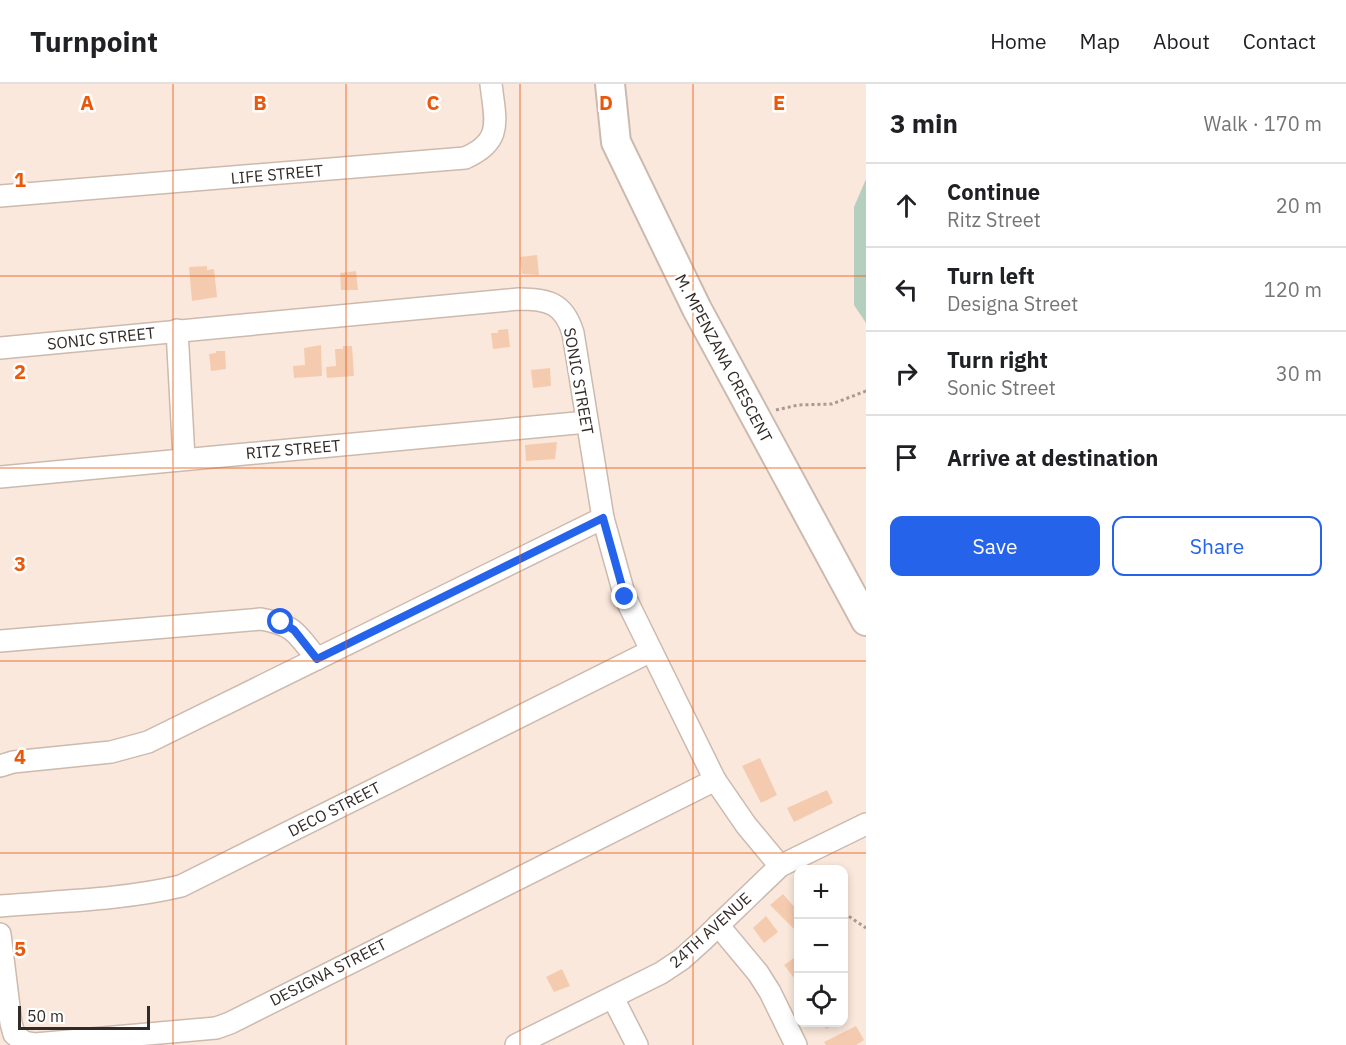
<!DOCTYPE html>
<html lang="en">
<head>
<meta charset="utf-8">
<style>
  :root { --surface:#fff; --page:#f6f6f6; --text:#202124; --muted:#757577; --line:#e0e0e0; --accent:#2563eb }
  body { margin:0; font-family:"IBM Plex Sans",sans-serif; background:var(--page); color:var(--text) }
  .controls { position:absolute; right:18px; bottom:18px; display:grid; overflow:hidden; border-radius:12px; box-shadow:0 3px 9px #0003 }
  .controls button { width:54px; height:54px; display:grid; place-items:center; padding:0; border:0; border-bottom:2px solid var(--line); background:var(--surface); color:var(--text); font:30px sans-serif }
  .scale { position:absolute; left:18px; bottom:15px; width:132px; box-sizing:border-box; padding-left:6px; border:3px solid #322a26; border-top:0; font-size:16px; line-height:21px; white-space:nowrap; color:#322a26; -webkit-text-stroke:4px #fff; paint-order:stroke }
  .stop { position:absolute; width:18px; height:18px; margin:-14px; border:4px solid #2563eb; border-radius:50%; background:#fff }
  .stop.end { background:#2563eb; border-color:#fff; box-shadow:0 2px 6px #0008 }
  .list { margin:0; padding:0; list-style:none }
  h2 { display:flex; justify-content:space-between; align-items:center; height:78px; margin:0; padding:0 24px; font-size:26px }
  h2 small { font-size:20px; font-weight:400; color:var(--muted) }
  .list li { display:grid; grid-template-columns:39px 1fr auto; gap:18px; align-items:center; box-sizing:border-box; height:84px; padding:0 24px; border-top:2px solid var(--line) }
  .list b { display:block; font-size:22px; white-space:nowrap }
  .list p { margin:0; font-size:20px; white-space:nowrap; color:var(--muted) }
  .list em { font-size:20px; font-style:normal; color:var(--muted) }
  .actions { display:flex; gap:12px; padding:18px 24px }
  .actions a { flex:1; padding:14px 0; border:2px solid var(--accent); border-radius:12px; text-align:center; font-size:21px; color:var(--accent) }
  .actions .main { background:var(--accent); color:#fff }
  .icon { flex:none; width:33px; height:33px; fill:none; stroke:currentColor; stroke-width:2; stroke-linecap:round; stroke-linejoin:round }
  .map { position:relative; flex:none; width:866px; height:961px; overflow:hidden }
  header { display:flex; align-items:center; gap:36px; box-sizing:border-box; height:84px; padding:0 30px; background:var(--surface); border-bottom:2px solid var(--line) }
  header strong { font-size:28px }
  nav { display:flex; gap:33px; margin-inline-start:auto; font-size:21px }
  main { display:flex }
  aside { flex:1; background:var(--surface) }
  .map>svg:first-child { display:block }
  .green { fill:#b5cfbe }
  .building { fill:#f4cbaf }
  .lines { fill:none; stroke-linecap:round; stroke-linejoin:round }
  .minor-casing { stroke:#ccbaae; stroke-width:24 }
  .secondary-casing { stroke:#ccbaae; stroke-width:32 }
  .path { stroke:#a89a91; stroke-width:3; stroke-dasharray:3 3; stroke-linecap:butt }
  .minor { stroke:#fff; stroke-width:21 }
  .secondary { stroke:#fff; stroke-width:28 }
  .route { stroke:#2563eb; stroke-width:8 }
  .grid { fill:none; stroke:#e8590c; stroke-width:1.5; stroke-opacity:0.55 }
  .labels { text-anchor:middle; stroke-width:5; stroke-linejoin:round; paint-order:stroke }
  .street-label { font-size:16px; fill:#322a26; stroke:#fff }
  .grid-label { font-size:20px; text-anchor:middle; font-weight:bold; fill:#e8590c; stroke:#fff; stroke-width:5; stroke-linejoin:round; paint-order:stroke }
</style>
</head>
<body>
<header>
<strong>Turnpoint</strong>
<nav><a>Home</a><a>Map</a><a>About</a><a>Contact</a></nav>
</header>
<main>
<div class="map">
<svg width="866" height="961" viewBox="0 0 866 961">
  <rect width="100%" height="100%" fill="#fbe8dc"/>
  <polygon class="green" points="866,95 866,239 854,221 854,123"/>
  <g class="building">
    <polygon points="537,171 539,191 522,190 520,173"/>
    <polygon points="207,182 207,186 214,185 217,213 192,217 189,183"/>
    <polygon points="356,187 358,206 341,206 340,189"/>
    <polygon points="508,245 510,263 493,265 491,249 498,249 498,246"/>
    <polygon points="321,261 322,292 294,294 293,282 305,281 304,264"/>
    <polygon points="343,262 352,262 354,292 327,294 326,283 336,282 335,265 343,265"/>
    <polygon points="216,267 225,267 226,285 211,287 209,270 216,269"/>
    <polygon points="550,284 551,302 533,304 531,286"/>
    <polygon points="557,358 555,375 526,377 525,361"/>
    <polygon points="760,674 777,711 761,719 742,682"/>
    <polygon points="827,706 833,719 794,738 787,724"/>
    <polygon points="783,810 798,827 798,842 795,846 770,821"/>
    <polygon points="766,832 778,848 764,859 753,844"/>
    <polygon points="798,871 798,892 795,895 784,881"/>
    <polygon points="562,885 570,902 554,908 546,893"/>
    <polygon points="822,938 838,938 826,945"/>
    <polygon points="856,942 864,956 856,961 826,961 824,958"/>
  </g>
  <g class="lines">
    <defs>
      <g id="minor">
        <path d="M 0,112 L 465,74 C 504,57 495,36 491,0"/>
        <polyline points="177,246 184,375"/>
        <path d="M 0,264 L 519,215 C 548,215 564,219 573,249 L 603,434 L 625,513 L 715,696 L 746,741 L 780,782"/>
        <polyline points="0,393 587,338"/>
        <path d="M 0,557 L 261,535 C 295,541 297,550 317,575"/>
        <polyline points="0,682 13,678 111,668 148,658 603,434"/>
        <path d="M 0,822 C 60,817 122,816 181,802 L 651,567"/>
        <polyline points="718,841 758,889 770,908 796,961"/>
        <polyline points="0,850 11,939 14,950 24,958 35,960 216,944 230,939 715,696"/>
        <polyline points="613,914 637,961"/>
        <polyline points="516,961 661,889 682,875 702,857 780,782 866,740"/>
      </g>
      <polyline id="secondary" points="610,0 616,58 697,225 866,537"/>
    </defs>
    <use href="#minor" class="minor-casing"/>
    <use href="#secondary" class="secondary-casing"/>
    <g class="path">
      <polyline points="776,326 798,321 832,320 866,307"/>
      <polyline points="844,829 866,844"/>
    </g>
    <use href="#minor" class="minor"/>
    <use href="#secondary" class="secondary"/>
  </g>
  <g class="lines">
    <polyline class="route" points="281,538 294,546 317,575 603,434 625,513"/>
  </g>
  <path class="grid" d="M 173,0 L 173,961M 346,0 L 346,961M 520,0 L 520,961M 693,0 L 693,961M 0,192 L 866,192M 0,384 L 866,384M 0,577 L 866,577M 0,769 L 866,769"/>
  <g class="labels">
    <g class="street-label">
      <text transform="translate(277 90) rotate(-5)" y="6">LIFE STREET</text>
      <text transform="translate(101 254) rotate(-6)" y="6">SONIC STREET</text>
      <text transform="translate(724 274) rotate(62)" y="6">M. MPENZANA CRESCENT</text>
      <text transform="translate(579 297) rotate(80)" y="6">SONIC STREET</text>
      <text transform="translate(293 365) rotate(-5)" y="6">RITZ STREET</text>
      <text transform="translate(334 725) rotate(-27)" y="6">DECO STREET</text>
      <text transform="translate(710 846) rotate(-42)" y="6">24TH AVENUE</text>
      <text transform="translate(328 888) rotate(-27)" y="6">DESIGNA STREET</text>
    </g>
  </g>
  <g class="grid-label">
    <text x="87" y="26">A</text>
    <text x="260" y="26">B</text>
    <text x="433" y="26">C</text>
    <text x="606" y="26">D</text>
    <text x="779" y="26">E</text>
    <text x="20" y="103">1</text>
    <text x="20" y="295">2</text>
    <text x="20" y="487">3</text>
    <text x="20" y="680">4</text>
    <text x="20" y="872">5</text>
  </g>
</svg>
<div class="controls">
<button>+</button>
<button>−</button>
<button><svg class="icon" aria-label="locate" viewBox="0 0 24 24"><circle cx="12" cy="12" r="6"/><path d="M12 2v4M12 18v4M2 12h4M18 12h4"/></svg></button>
</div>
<div class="scale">50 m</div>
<div class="stop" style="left:281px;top:538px"></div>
<div class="stop end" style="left:625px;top:513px"></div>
</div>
<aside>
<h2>3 min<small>Walk · 170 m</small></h2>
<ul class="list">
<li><svg class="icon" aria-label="ahead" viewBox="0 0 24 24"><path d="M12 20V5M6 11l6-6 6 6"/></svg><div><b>Continue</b><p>Ritz Street</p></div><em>20 m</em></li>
<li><svg class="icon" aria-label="left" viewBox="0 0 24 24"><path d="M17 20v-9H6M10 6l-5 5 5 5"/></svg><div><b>Turn left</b><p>Designa Street</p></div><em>120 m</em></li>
<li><svg class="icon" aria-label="right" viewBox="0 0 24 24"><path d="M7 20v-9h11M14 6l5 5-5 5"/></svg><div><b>Turn right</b><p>Sonic Street</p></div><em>30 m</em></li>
<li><svg class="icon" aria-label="arrive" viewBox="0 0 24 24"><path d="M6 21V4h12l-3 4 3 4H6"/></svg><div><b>Arrive at destination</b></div></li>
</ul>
<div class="actions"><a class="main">Save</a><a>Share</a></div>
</aside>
</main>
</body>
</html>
